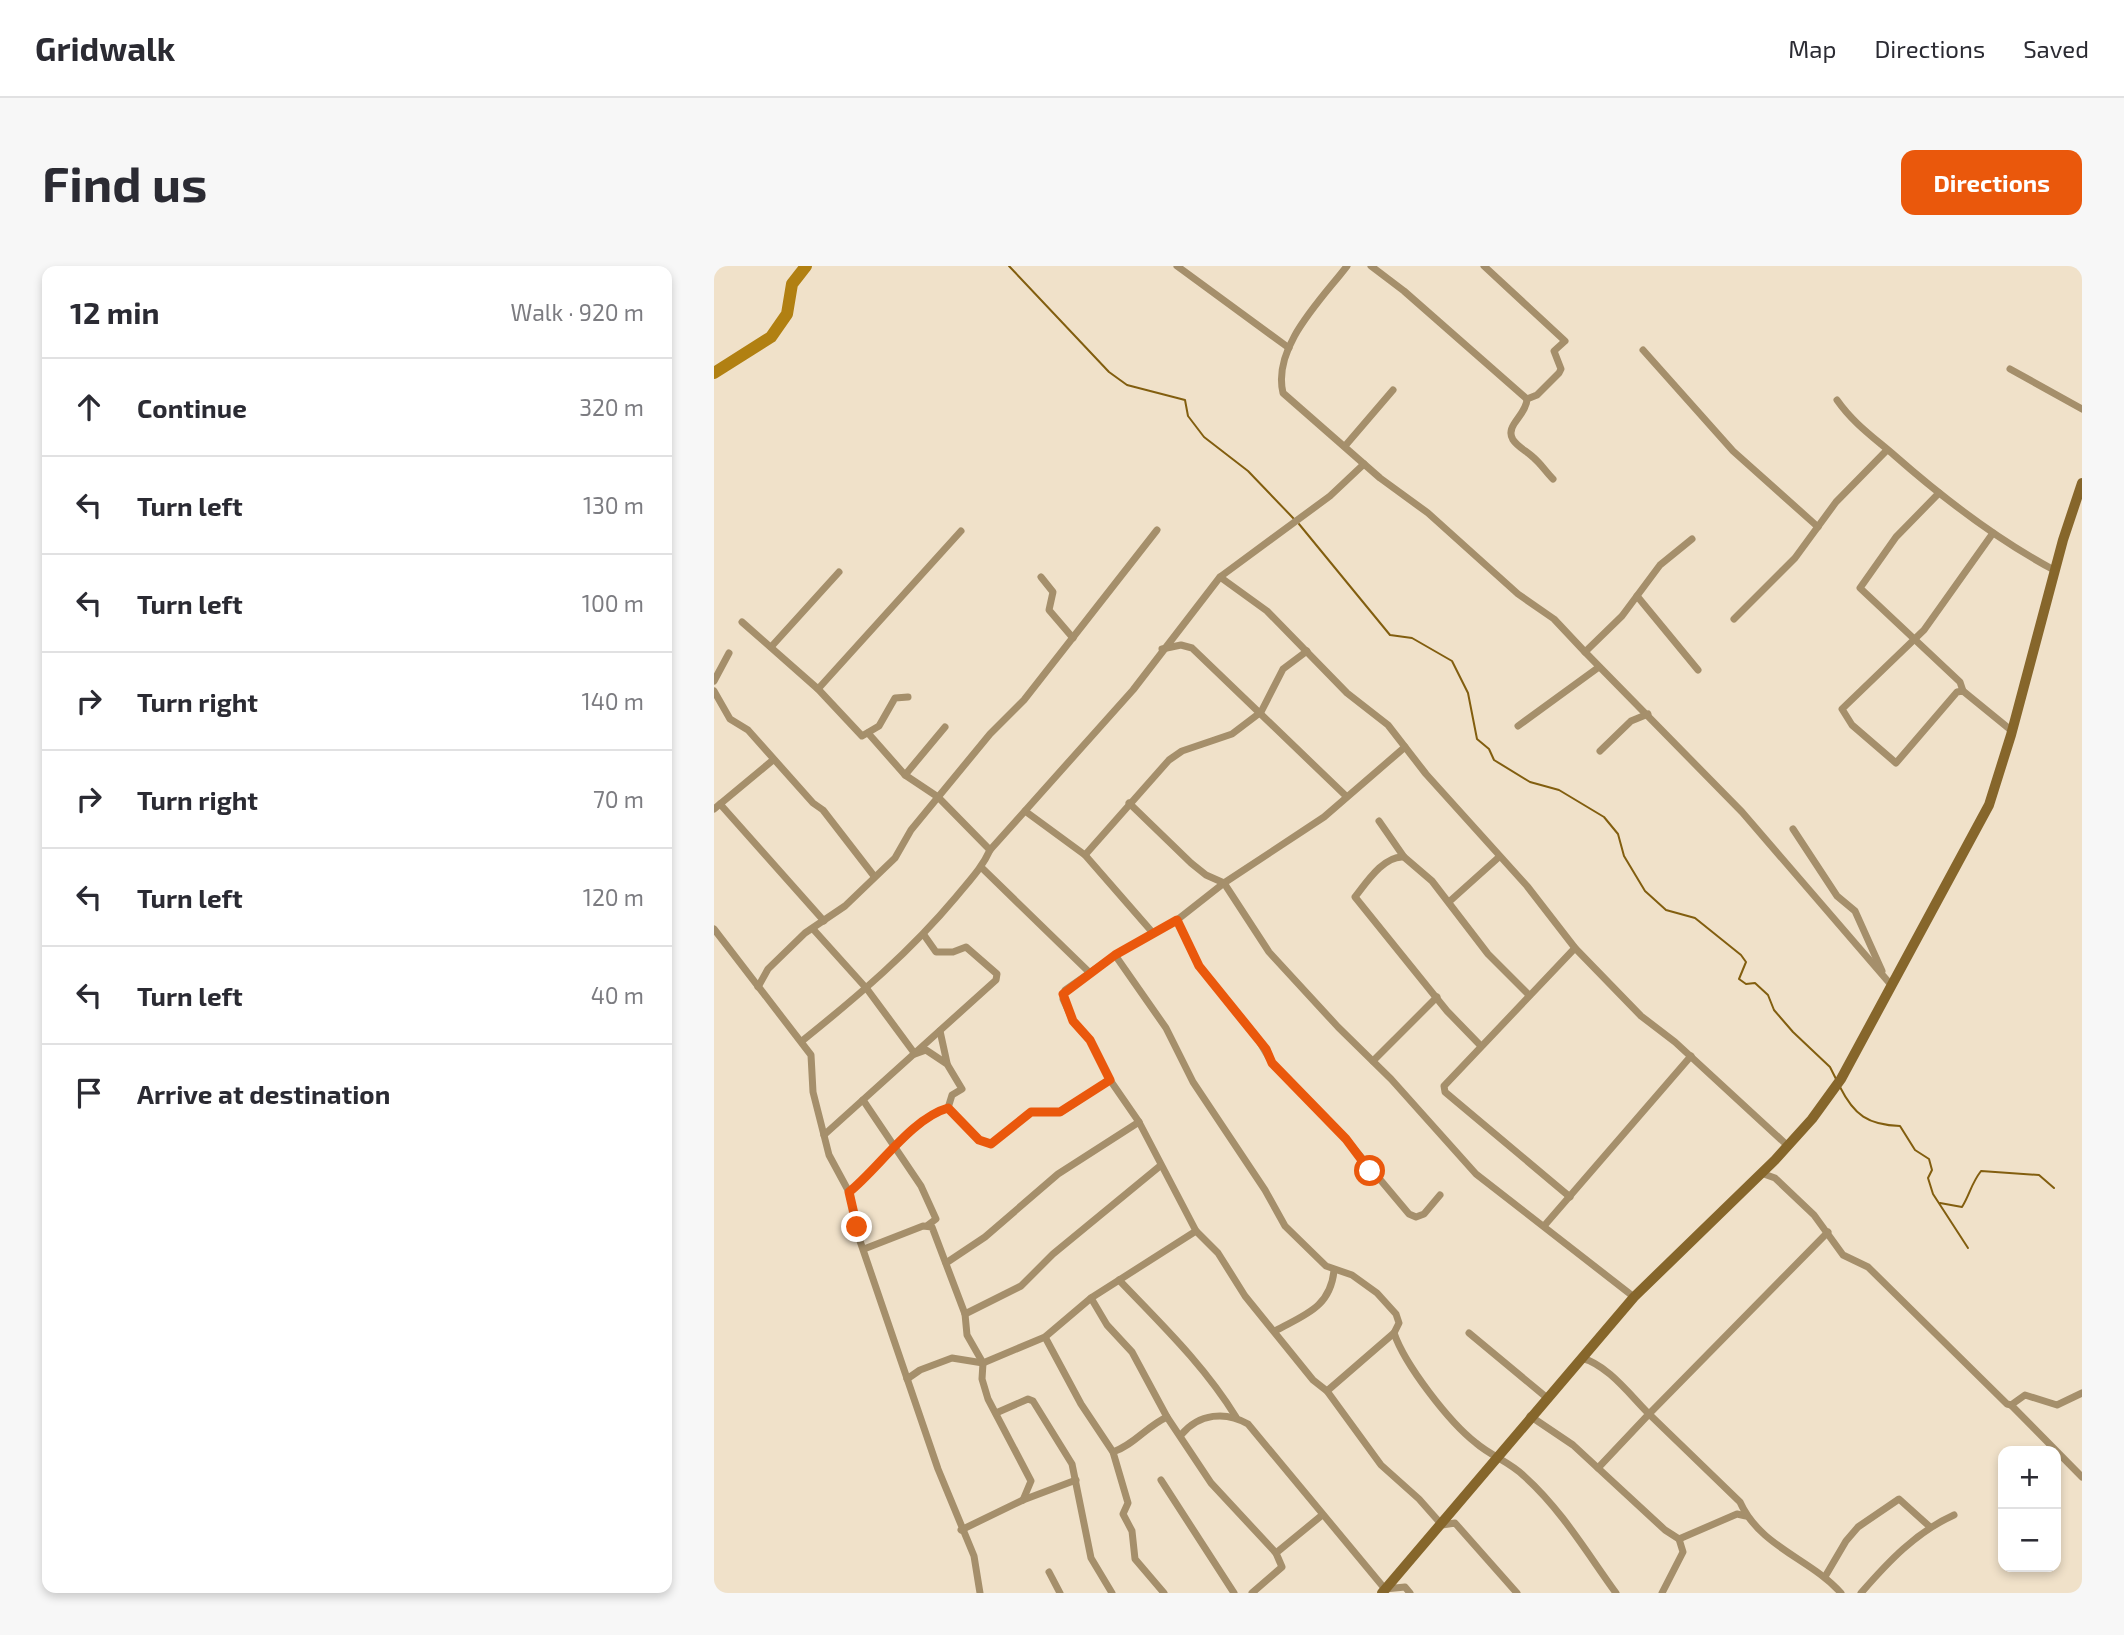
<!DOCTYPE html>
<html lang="en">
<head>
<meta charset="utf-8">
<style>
  :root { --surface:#fff; --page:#f7f7f7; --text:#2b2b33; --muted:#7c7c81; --line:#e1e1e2; --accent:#ea580c }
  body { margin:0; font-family:"Exo 2",sans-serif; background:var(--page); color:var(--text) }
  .controls { position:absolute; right:21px; bottom:21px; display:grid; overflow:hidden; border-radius:14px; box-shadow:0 4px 10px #0003 }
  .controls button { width:63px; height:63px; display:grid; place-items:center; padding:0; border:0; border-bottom:2px solid var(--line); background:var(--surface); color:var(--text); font:35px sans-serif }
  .stop { position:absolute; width:21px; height:21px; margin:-16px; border:5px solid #ea580c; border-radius:50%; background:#fff }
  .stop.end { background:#ea580c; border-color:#fff; box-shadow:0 2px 7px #0008 }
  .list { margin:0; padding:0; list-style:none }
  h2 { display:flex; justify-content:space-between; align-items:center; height:91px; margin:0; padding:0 28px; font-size:30px }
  h2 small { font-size:23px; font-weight:400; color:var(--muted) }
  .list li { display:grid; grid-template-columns:46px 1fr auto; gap:21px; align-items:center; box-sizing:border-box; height:98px; padding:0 28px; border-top:2px solid var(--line) }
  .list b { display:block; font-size:26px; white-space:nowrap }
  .list em { font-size:23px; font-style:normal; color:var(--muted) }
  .icon { flex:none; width:38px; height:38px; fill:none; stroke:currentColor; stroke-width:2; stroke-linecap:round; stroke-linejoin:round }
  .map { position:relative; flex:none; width:1368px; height:1327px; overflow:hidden; border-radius:14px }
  header { display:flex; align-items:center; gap:42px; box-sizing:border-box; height:98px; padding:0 35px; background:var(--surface); border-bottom:2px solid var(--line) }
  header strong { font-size:33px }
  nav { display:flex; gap:38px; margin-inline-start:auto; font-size:24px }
  .intro { display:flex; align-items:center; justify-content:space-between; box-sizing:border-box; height:168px; padding:0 42px }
  h1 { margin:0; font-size:49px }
  .button { padding:18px 32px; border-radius:14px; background:var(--accent); color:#fff; font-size:24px; font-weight:700 }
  main { display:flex; gap:42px; padding:0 42px }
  aside { flex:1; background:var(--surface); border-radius:14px; box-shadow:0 4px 10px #0003 }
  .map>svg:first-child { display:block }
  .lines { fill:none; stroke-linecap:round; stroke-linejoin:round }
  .stream { stroke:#825e0f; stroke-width:2 }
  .river { stroke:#b18012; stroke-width:12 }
  .street { stroke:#a58f6b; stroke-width:7 }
  .secondary { stroke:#86662b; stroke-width:10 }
  .route { stroke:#ea580c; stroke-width:9 }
</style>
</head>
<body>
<header>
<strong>Gridwalk</strong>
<nav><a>Map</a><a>Directions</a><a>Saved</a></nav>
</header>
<div class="intro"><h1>Find us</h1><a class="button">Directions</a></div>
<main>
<aside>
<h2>12 min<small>Walk · 920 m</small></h2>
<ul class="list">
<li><svg class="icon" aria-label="ahead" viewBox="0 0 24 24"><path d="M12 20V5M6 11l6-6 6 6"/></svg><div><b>Continue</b></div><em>320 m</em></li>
<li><svg class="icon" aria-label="left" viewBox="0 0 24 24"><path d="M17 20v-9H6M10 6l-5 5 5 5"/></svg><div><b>Turn left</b></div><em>130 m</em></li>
<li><svg class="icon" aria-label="left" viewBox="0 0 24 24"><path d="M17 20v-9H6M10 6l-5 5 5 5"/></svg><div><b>Turn left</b></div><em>100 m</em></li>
<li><svg class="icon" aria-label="right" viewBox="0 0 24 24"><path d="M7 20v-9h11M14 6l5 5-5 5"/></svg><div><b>Turn right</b></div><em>140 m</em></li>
<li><svg class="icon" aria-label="right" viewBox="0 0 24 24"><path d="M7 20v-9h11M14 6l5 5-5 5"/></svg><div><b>Turn right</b></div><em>70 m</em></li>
<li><svg class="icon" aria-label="left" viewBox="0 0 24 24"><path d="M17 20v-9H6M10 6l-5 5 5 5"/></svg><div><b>Turn left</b></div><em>120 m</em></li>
<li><svg class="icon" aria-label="left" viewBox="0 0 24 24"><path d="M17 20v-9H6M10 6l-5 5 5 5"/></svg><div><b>Turn left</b></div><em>40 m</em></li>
<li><svg class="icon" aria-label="arrive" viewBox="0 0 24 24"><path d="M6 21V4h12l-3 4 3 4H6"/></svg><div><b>Arrive at destination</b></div></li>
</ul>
</aside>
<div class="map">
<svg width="1368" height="1327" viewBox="0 0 1368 1327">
  <rect width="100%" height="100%" fill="#f0e1c9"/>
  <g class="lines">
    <g class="stream">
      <polyline points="295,0 395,106 413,119 471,134 474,150 490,171 534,205 581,254"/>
      <polyline points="585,258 676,369 698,372 738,395 754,427 763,473 775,483 780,494 816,516 845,524 890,551 904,568 910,590 931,625 952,644 981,652 1027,689 1032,696 1025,713 1032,718 1041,717 1054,729 1060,744 1079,766 1116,801 1122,813"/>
      <path d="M 1126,821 C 1140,849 1154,859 1186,860 L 1201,884 L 1215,893 L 1218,904 L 1214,912 L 1219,928 L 1254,982"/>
      <path d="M 1226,937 L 1248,941 C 1256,928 1257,918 1267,905 L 1325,909 L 1340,922"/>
    </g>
    <polyline class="river" points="0,107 57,71 73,48 78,18 92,0"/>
    <g class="street">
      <polyline points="463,0 575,82"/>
      <path d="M 633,0 C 607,34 558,81 569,127 L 666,212 L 714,247 L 804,328 L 840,353 L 871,386"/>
      <polyline points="657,0 690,25 813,133"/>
      <polyline points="770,0 851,75 840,85 847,103 845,107 823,129 813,133"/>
      <polyline points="929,84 1019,185 1104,261"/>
      <polyline points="1296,103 1368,143"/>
      <path d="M 813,133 C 813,142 805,150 800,158 C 789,175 810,182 820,192 C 827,198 832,206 839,213"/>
      <path d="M 1123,134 C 1139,157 1159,171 1180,189 C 1230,233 1282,273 1340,304"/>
      <polyline points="631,180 679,124"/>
      <polyline points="1225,227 1182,271 1146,322 1246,416 1249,425"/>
      <polyline points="1279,267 1210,364 1128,443 1138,459 1182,497 1243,426 1249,425 1298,465"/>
      <polyline points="978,273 946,299 908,350 871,386 1028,546 1178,720"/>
      <polyline points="327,311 339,326 335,344 359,372"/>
      <polyline points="506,311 553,345 633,427 674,459 712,508 813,620 861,682 927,750 961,776 1074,880"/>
      <polyline points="923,330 984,404"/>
      <polyline points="1020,353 1081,292 1122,236 1173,184"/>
      <polyline points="28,356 104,423 148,470 165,460 181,432 194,431"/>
      <polyline points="57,381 125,306"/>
      <polyline points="448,383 467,379 478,382 632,530"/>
      <polyline points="0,415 15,387"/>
      <polyline points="104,423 247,265"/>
      <polyline points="0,425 16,453 34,464 99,537 109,544 160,610"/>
      <polyline points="804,460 885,401"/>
      <polyline points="154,467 191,509 224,531 276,584"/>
      <polyline points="691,481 610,551 510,617 463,654 401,689 351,724 349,733 359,755 376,774 396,814 425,856 482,965 504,987 531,1030 599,1114 613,1125 667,1199 705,1233 728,1259 741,1257 803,1327"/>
      <polyline points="886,485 917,455 934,448"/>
      <polyline points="191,509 231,461"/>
      <polyline points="415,537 477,597 492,609 510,617 555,686 624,761 677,813 762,908 920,1031"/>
      <polyline points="6,538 110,655"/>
      <polyline points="0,543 59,494"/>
      <polyline points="311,545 371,589 439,667"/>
      <polyline points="665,555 690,591"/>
      <polyline points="1079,563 1123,630 1141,645 1168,705"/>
      <polyline points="371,589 455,494 468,485 518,468 547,446 569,403 593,385"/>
      <polyline points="268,602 376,707"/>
      <polyline points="736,635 785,591"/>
      <polyline points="463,654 485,700 542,770 558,797 632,873 695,948 702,951 710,948 726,929"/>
      <polyline points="0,663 97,789 99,826 115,889 135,926 145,972 224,1203 260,1290 266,1327"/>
      <polyline points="99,663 153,723 201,788 212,784 233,798 248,823 238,829 234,842"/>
      <path d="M 401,689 L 452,762 L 479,816 L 551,924 L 571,960 L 612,1000 L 638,1009 L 663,1027 L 682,1048 L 685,1057 L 680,1067 C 691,1099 735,1156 762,1177 C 777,1190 796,1196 810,1210 C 847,1243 873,1287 902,1327"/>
      <polyline points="44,721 54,703 91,667 131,640 181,592 197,564 276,468 310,434 443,264"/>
      <polyline points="226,765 233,797"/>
      <path d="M 88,775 C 144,730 196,686 242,631 C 255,615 268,602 276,584 L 419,424 L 506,311 L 616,230 L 650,198"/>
      <path d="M 766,779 L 733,745 L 641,631 C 652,617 670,589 690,591 L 718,615 L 774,688 L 814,728"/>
      <polyline points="659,795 723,731"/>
      <polyline points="149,834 207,920 222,953 214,959"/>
      <polyline points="110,869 282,714 283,708 252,681 239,686 222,686 210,669"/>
      <polyline points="1047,907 1061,912 1100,949 1129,989 1154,1001 1293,1138 1297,1139 1311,1129 1343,1139 1368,1127"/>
      <path d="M 135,926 C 162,904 202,850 234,842 L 265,874 L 277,878 L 317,846 L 347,846 L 396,814"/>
      <polyline points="856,931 731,826 730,820 861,682"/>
      <polyline points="830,960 977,790"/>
      <path d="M 1114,966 L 935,1148 L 1026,1236 C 1046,1281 1097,1293 1127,1327"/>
      <polyline points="150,983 209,960 218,961 251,1048 253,1069 269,1097 268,1113 274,1133 317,1215 309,1234"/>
      <polyline points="232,997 271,971 344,908 425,856"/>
      <path d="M 405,1014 C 447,1058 490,1099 522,1151"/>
      <polyline points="377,1032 393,1059 418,1086 453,1151 497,1217 562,1287"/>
      <polyline points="251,1048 307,1020 339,988 446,900"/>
      <path d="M 561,1065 C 590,1049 616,1042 620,1005"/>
      <polyline points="755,1067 832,1131"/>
      <polyline points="331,1071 367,1138 399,1186 414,1237 409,1248 418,1265 421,1293 450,1327"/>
      <path d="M 867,1092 C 893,1098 916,1129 935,1148 L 884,1202"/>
      <polyline points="193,1113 206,1104 238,1092 269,1097 331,1071 377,1032 482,965"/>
      <polyline points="613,1125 680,1067"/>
      <polyline points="1297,1139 1368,1211"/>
      <polyline points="282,1147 314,1133 319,1135 358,1198 377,1292 398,1327"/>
      <polyline points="816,1150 859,1179 951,1264 965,1273 969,1286 948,1327"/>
      <path d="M 467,1169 C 485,1147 512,1145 534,1158 L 671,1323 L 691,1321 L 696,1327"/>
      <path d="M 399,1186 C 420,1179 433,1160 453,1151"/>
      <polyline points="447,1214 520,1327"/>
      <polyline points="247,1264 309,1234 362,1214"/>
      <polyline points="965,1273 1023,1248 1032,1250"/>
      <polyline points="335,1306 346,1327"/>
      <polyline points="1112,1309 1132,1275 1144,1261 1185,1233 1215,1260"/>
      <polyline points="538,1327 568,1301 562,1287 607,1250"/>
      <path d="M 1147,1327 C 1174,1296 1202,1266 1240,1249"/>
    </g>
    <polyline class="secondary" points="668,1327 920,1031 1061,894 1098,853 1127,813 1275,539 1297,469 1349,274 1368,217"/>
  </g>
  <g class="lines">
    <path class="route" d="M 143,961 L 135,926 C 164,903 198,852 234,842 L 265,874 L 277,878 L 317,846 L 346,846 L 396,814 L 376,774 L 359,755 L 349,728 L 401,689 L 463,654 L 485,700 L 552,783 L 558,797 L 632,873 L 656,905"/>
  </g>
</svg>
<div class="controls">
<button>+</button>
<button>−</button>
</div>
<div class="stop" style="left:656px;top:905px"></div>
<div class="stop end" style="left:143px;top:961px"></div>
</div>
</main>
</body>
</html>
